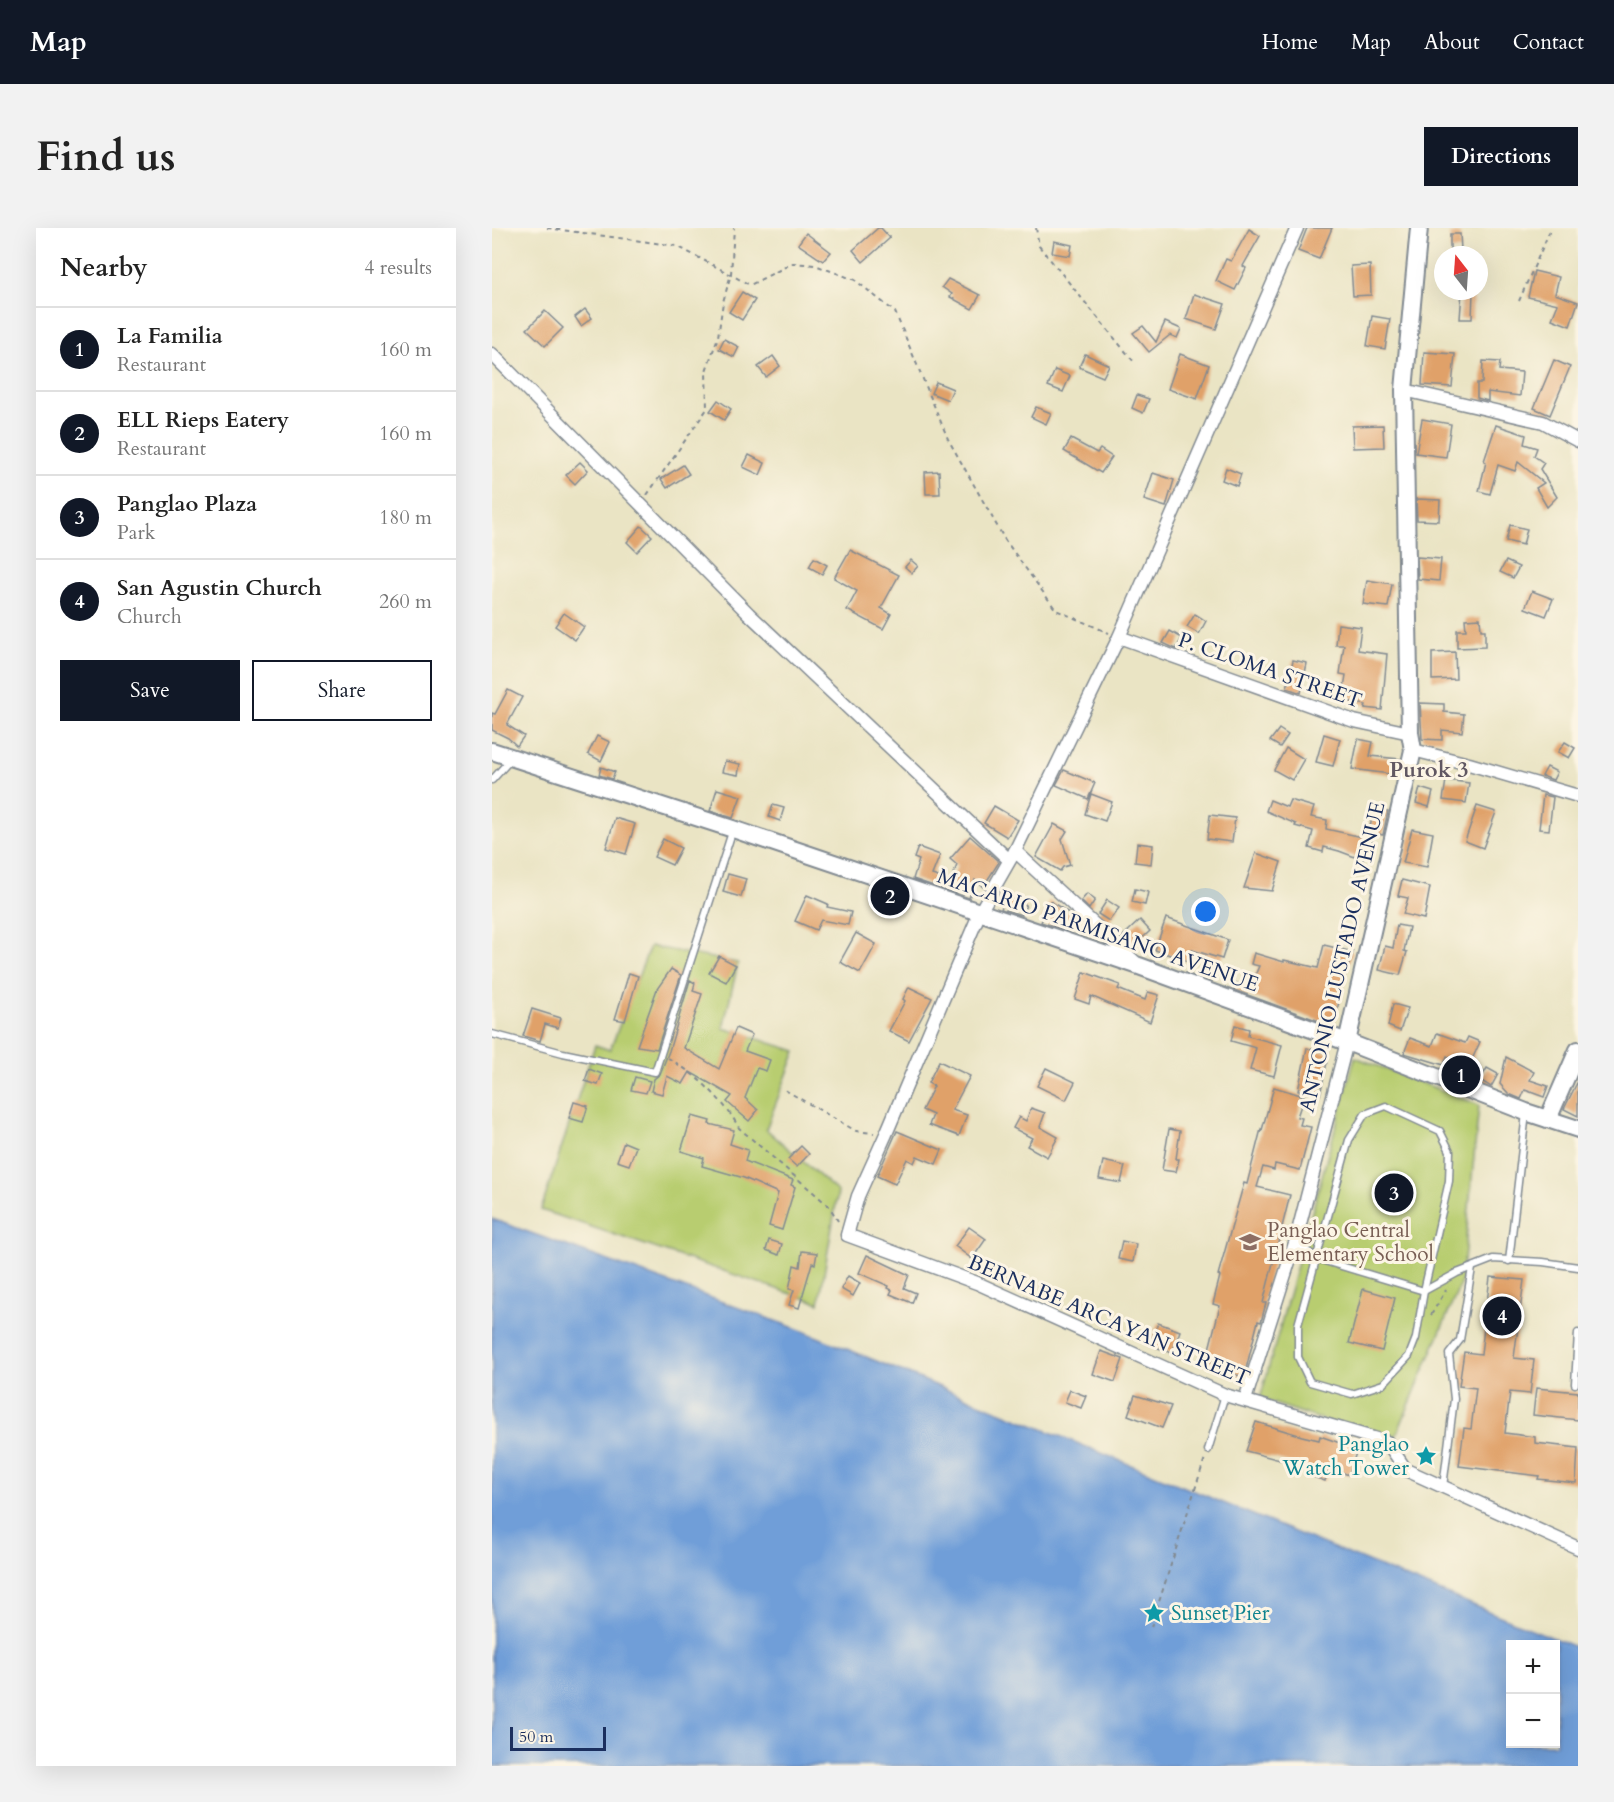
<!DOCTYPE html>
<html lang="en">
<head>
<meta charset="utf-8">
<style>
  :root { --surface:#fff; --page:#f2f2f2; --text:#222; --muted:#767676; --line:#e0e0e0; --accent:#111827 }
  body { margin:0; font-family:Cardo,serif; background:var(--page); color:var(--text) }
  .controls { position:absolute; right:18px; bottom:18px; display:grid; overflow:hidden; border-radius:0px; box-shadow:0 6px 24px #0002 }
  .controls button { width:54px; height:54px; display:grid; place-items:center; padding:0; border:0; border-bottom:2px solid var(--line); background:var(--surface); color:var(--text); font:30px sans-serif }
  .compass { position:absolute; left:942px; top:18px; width:54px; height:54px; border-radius:50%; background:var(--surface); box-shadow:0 6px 24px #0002; rotate:343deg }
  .scale { position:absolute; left:18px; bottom:15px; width:96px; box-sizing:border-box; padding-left:6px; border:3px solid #1b2f5e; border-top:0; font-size:16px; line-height:21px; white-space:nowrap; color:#1b2f5e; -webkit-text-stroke:4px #fcf5e5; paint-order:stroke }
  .you { position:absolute; left:714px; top:684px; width:21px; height:21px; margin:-15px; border:4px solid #fff; border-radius:50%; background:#1a73e8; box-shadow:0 0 0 9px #1a73e833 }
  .badge { display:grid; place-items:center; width:39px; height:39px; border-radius:50%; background:var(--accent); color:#fff; font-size:20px; font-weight:700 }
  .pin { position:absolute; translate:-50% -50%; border:3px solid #fff; box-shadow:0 2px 6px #0006 }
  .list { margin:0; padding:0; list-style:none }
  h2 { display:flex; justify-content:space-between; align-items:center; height:78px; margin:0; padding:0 24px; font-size:26px }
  h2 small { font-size:20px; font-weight:400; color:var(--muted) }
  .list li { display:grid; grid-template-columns:39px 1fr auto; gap:18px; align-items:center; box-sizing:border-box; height:84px; padding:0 24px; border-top:2px solid var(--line) }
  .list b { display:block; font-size:22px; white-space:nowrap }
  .list p { margin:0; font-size:20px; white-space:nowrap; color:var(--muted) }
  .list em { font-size:20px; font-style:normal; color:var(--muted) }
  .actions { display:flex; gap:12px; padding:18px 24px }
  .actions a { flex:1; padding:14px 0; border:2px solid var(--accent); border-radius:0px; text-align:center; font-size:21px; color:var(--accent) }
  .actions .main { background:var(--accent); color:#fff }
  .map { position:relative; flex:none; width:1086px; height:1538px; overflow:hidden; border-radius:0px }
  header { display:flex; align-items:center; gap:36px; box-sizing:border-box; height:84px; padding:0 30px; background:var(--accent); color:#fff }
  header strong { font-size:28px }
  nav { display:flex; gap:33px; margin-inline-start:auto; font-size:21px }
  .intro { display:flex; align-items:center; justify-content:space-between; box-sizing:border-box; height:144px; padding:0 36px }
  h1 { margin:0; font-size:42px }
  .button { padding:15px 27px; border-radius:0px; background:var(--accent); color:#fff; font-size:21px; font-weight:700 }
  main { display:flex; gap:36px; padding:0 36px }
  aside { flex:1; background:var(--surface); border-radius:0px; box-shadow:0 6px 24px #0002 }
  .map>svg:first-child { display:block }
  .green { fill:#b8cd70; stroke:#6a7e67; stroke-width:1.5 }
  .water { fill:#6f9ed8; stroke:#45669b; stroke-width:1.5; fill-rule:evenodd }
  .building { fill:#e0a169 }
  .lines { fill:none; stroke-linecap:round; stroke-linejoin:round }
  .lane-casing { stroke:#828a91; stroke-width:9 }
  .street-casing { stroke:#828a91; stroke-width:15 }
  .secondary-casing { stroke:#828a91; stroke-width:20 }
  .path { stroke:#828a91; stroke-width:2; stroke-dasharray:4.5 4.5; stroke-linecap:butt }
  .lane { stroke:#fff; stroke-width:6 }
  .street { stroke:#fff; stroke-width:12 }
  .secondary { stroke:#fff; stroke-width:16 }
  .labels { text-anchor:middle; stroke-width:6; stroke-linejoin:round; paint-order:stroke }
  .street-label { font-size:21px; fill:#1b2f5e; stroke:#fcf5e5 }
  .education-label { font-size:21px; fill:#785e54; stroke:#fcf5e5; text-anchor:start }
  .culture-label { font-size:21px; fill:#0d838f; stroke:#fcf5e5; text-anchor:end }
  .neighbourhood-label { font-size:22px; font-weight:bold; fill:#605762; stroke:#fcf5e5 }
</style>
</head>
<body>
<header>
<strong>Map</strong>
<nav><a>Home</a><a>Map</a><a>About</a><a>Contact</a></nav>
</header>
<div class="intro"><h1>Find us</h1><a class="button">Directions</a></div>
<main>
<aside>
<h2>Nearby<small>4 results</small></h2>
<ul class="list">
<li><span class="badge">1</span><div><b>La Familia</b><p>Restaurant</p></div><em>160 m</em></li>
<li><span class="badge">2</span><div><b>ELL Rieps Eatery</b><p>Restaurant</p></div><em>160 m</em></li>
<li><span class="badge">3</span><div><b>Panglao Plaza</b><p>Park</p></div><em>180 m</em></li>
<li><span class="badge">4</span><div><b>San Agustin Church</b><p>Church</p></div><em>260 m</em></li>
</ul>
<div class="actions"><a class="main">Save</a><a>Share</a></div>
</aside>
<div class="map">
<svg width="1086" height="1538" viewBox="0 0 1086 1538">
  <rect width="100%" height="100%" fill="#fcf5e5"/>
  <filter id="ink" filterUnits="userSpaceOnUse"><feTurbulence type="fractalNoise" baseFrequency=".0167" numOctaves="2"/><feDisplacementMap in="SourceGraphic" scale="12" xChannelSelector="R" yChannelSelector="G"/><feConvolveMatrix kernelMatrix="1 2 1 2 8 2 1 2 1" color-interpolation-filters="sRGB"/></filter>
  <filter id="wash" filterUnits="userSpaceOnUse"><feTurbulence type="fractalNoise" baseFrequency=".008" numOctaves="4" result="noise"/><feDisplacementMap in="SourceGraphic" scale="24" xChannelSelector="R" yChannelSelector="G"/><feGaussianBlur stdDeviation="1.35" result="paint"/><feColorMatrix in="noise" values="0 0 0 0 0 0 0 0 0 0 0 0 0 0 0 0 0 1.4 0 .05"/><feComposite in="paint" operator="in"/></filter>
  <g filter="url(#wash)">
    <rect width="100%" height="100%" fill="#eae4c4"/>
    <g class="green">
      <polygon points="158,718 246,735 231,800 304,823 274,901 346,964 327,1075 49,982 103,817 118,822"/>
      <polygon points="863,829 987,877 970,1052 901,1215 768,1171"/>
    </g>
    <path class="water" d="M 0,991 L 311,1103 L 1086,1420 L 1086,1538 L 0,1538 ZM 1018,1416 L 1064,1416 L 1064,1516 L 1018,1516 Z"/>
    <g id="blocks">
      <g class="building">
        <polygon points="386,0 389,0 398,10 371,34 361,22"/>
        <polygon points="815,0 840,0 827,31 806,23"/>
        <polygon points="757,1 768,8 751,38 754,40 743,62 724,53 734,31 739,33"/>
        <polygon points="314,5 339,24 331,33 306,16"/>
        <polygon points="958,6 968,6 969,22 958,22"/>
        <polygon points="562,13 580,17 578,28 560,25"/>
        <polygon points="878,37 879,67 861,68 859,38"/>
        <polygon points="1042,43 1067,49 1063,66 1086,74 1078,98 1060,91 1066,76 1036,69"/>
        <polygon points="456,51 488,67 480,81 458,69 460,66 450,59"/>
        <polygon points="970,63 981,63 980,91 968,91"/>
        <polygon points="250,64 263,72 250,92 237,84"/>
        <polygon points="702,66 733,76 724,101 694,91"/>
        <polygon points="93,81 100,90 89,98 83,89"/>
        <polygon points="53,83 71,100 53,118 35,101"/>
        <polygon points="880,88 898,91 893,121 875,118"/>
        <polygon points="673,94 689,101 685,110 678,107 657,124 641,105 651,98 664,114"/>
        <polygon points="232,111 247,119 242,129 227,121"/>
        <polygon points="932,124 963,126 960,159 930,157"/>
        <polygon points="593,126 617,137 611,149 587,139"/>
        <polygon points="688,126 717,137 705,171 676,161"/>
        <polygon points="281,128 288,138 274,149 266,139"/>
        <polygon points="1062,132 1078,139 1058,187 1042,180"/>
        <polygon points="991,133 1008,134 1007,142 1030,144 1028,168 996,164 996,173 985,170 985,155 990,155"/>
        <polygon points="563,142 578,148 571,164 556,158"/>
        <polygon points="444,154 461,161 456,172 439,165"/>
        <polygon points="645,167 657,171 651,185 640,180"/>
        <polygon points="226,172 239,181 232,192 218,183"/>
        <polygon points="544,179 559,185 554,196 539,189"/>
        <polygon points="930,191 959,196 954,229 924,225"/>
        <polygon points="891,197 892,219 861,220 860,198"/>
        <polygon points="1004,197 1034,207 1032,216 1045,220 1042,228 1052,235 1048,241 1065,269 1055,279 1044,260 1052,255 1026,234 1023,243 1006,237 998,266 987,263 994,234 992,233"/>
        <polygon points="579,211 605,225 608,221 620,229 609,245 572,223"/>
        <polygon points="257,227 273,235 268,247 251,239"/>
        <polygon points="88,234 96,242 83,256 74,247"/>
        <polygon points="191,237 197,246 175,260 169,251"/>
        <polygon points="734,240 749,246 745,258 730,252"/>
        <polygon points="447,243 448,266 434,266 433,244"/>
        <polygon points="661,245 682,252 674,279 652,272"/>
        <polygon points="924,271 948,272 947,293 925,292"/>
        <polygon points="1018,297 1035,301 1031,317 1014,313"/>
        <polygon points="149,298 160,308 145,324 135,314"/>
        <polygon points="358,322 407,347 389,380 399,386 391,401 355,382 365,363 342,350"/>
        <polygon points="925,329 949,331 947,353 926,351"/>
        <polygon points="322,330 335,337 330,346 317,339"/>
        <polygon points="419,332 426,338 420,345 413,339"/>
        <polygon points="1014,333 1027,339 1021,350 1008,344"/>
        <polygon points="875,352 900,356 896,379 871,376"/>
        <polygon points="1040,363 1061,371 1054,388 1033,380"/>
        <polygon points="72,385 92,399 83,412 63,398"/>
        <polygon points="703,386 714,393 707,406 695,399"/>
        <polygon points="988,390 989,402 993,402 993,419 965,420 965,402 974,402 973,391"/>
        <polygon points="846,396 869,399 866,422 895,426 890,482 873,480 874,477 850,472 854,447 848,446 852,417 844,417"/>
        <polygon points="678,403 690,410 684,421 671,415"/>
        <polygon points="963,424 964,451 940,452 940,425"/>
        <polygon points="801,432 815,435 809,465 795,460"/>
        <polygon points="16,462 30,469 15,497 32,508 25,518 16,510 0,502 0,485 3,486"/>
        <polygon points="928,475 952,476 952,484 972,486 970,504 950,502 950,512 930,511"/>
        <polygon points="787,501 796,507 788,519 778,513"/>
        <polygon points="832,506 848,511 841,538 824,534"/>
        <polygon points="105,508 118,514 109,533 96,526"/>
        <polygon points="866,511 881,514 878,528 908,531 905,547 860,541"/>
        <polygon points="1073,514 1083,520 1077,530 1066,524"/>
        <polygon points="794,520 812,531 800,552 782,542"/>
        <polygon points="233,533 248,536 246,547 230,544"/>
        <polygon points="109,539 123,544 120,551 107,547"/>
        <polygon points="1055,539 1065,544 1061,552 1050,548"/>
        <polygon points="572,542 603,555 596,571 564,557"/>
        <polygon points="954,552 977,555 974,575 951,572"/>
        <polygon points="928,560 941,564 937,579 924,575"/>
        <polygon points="225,561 249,568 241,590 218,583"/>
        <polygon points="599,566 620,574 613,593 593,586"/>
        <polygon points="1051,567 1061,569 1057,602 1047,601"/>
        <polygon points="778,572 795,579 798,572 822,579 819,589 835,592 834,601 870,609 872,605 882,608 871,632 847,623 832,619 831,624 817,620 821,603 803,598 804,596 774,583"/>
        <polygon points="281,577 292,580 288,593 277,589"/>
        <polygon points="502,578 526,592 515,609 492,595"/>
        <polygon points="985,578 1004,584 991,620 973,613"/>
        <polygon points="882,580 896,583 891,607 877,604"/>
        <polygon points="718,587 743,590 740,614 715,611"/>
        <polygon points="123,590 143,596 134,626 114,620"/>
        <polygon points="562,596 575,603 570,611 578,637 571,639 568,643 544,629"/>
        <polygon points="920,601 941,605 935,639 911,635"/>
        <polygon points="478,608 507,634 491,659 483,652 477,670 421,651 427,632 422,630 426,619 448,627 440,647 459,653 465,637 458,631"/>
        <polygon points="171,611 189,620 180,637 162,629"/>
        <polygon points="645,615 661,617 659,636 643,634"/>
        <polygon points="764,625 789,634 780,663 752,660"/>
        <polygon points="236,646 254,651 249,669 231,664"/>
        <polygon points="910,652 938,659 932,691 911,686 916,670 906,668"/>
        <polygon points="643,661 656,664 653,677 640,674"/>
        <polygon points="595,666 603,672 597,681 589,673"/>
        <polygon points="315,667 336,676 335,679 359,684 356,697 329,692 324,702 303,693"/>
        <polygon points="514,668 534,677 530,687 509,681"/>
        <polygon points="615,672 627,680 617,693 606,686"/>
        <polygon points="558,673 580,687 576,703 549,694"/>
        <polygon points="674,690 736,712 730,731 700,722 696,733 663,722"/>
        <polygon points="648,692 658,703 641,719 630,709"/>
        <polygon points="905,697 917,699 912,723 915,724 908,747 887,742 893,718 901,720"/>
        <polygon points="364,705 384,716 368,745 348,734"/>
        <polygon points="832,717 861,724 847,765 849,766 841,798 742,762 744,755 758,759 767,738 759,736 762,725 792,734 792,732 826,740"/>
        <polygon points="227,728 244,737 234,754 217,745"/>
        <polygon points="179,741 189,747 165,821 145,818 165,761"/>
        <polygon points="592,744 628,757 626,761 653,772 656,764 667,767 658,794 599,768 597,776 583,771"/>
        <polygon points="137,745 146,748 133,793 123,791"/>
        <polygon points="198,752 203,755 201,763 210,766 192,820 227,841 244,800 260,807 253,823 278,832 274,843 265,840 253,870 266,882 257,893 235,874 240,868 198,844 191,856 175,848 170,866 159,863 162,851 168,846 177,823"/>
        <polygon points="417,759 440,770 417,813 397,803 413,773 411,771"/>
        <polygon points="901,776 916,780 908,803 896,798"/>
        <polygon points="40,781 69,790 66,800 53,796 48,813 31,808"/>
        <polygon points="743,797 757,801 756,808 790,817 782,848 758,842 764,820 739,813"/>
        <polygon points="945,805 973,815 976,809 988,814 977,838 955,828 952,837 912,825 918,810 940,818"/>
        <polygon points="815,820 837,825 828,867 806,863"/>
        <polygon points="1014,829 1042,844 1038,852 1056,858 1052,869 1033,862 1029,871 1017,866 1008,856"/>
        <polygon points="447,833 478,848 460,882 475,887 467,908 437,897 441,887 430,882 442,858 436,855"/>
        <polygon points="554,840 583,854 574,872 545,858"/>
        <polygon points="995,840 1006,846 999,859 988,852"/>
        <polygon points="97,841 110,846 106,857 93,853"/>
        <polygon points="143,849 158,853 154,865 139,862"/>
        <polygon points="1086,853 1086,888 1072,881"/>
        <polygon points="782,859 812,868 805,889 810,890 808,897 819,899 808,942 783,936 782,942 771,939 765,959 798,967 771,1075 774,1075 769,1094 766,1093 752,1149 729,1143 730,1137 714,1133 728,1078 721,1076 728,1048 726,1047 752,955 755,956 769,901 770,902"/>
        <polygon points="82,874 96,878 91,894 77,890"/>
        <polygon points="539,880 553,885 548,899 566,909 555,929 535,918 540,910 521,900 527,889 534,893"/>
        <polygon points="200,888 218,893 217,896 242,902 238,916 256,922 253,933 301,952 299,957 303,959 290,1002 277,998 286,965 252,950 210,938 212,930 189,923"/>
        <polygon points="677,901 688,903 684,931 687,931 684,944 670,942"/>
        <polygon points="405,903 450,922 444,936 425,928 422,935 415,931 403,956 385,948"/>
        <polygon points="132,914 144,919 137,937 125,933"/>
        <polygon points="309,918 317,926 305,939 296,931"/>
        <polygon points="611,933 633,938 629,955 607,951"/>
        <polygon points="477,999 494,1011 480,1031 463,1018"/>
        <polygon points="277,1012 290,1016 287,1027 274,1022"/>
        <polygon points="630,1013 644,1016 641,1034 626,1031"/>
        <polygon points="310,1023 325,1025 323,1036 320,1035 307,1080 297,1077 302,1062 297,1061 302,1037 308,1039"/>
        <polygon points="375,1027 417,1047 412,1060 424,1065 420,1075 398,1066 400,1062 396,1060 397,1058 367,1045"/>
        <polygon points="356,1048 368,1055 361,1068 349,1061"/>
        <polygon points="998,1049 1032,1052 1022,1130 1042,1132 1038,1166 1018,1164 1013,1205 1043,1209 1043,1215 1086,1220 1084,1255 1046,1251 1047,1248 967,1238 972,1200 979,1201 984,1160 967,1158 972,1124 989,1126"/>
        <polygon points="871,1061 903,1070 890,1123 857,1115"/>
        <polygon points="666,1095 688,1103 680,1125 658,1117"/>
        <polygon points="609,1123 631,1131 623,1154 601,1146"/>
        <polygon points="1044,1160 1086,1164 1086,1192 1041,1187"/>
        <polygon points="578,1162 594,1168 589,1180 573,1174"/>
        <polygon points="643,1167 679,1178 670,1200 636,1187"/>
        <polygon points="764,1194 810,1208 827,1212 828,1208 848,1215 849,1212 866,1218 857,1247 837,1240 833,1253 816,1247 818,1240 754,1223"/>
      </g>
    </g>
  </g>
  <g filter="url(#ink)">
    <use href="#blocks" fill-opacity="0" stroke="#828a91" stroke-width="1.5"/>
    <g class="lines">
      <defs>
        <g id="lane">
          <polyline points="0,552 20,530"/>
          <polyline points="0,806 71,825 163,844 241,601"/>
          <polygon points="894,878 948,903 958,923 957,953 932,1063 924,1110 917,1128 891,1156 860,1166 818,1154 806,1129 806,1097 857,912 873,886"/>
          <polyline points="804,1015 826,1031 932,1063 965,1045 1001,1031 1051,1034 1086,1039"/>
          <polyline points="1017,1033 1034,885"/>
          <polyline points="1083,1156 1086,1105"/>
          <polyline points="716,1222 733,1167"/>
          <polyline points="951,1259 962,1171 957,1126 968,1112 980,1040"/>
        </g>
        <g id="street">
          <polyline points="0,126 257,386 517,632"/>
          <polyline points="912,162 1051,194 1086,213"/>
          <polyline points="627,409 862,493 918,505"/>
          <polyline points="921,522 977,536 1086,568"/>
          <polyline points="523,623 627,409 805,0"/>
          <polyline points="644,735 523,623 488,684 394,906 366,968 355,1007 485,1055 733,1167 895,1214 914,1242 1086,1320"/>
          <polyline points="753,1172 803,1015 855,814"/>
        </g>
        <g id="secondary">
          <polyline points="0,523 241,601 647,738 855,814 1034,884 1086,901"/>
          <polyline points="855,814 921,522 918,505 912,162 927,0"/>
          <polyline points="1056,891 1086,822"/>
        </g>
      </defs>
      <use href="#lane" class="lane-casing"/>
      <use href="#street" class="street-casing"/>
      <use href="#secondary" class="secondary-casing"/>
      <g class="path">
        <polyline points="55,0 185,18 258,57 301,35 323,37 363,52 403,84 456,211 513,312 564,382 617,405"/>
        <polyline points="544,0 547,18 642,134"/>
        <polyline points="1027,73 1059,0"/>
        <polyline points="155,267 215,181 214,143 226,109 231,74 239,46 242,0"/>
        <path d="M 176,830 C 204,846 232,872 247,900 L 337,978 L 346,993"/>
        <polyline points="293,862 364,903 382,905"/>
        <polyline points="939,1087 954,1062"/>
        <polyline points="659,1399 713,1230"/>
      </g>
      <use href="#lane" class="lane"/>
      <use href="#street" class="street"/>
      <use href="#secondary" class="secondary"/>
    </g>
  </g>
  <defs>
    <symbol id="school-bare" viewBox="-9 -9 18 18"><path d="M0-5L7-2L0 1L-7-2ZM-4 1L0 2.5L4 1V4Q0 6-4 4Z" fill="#8d6e63" stroke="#fcf5e5" stroke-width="2.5" paint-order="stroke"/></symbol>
    <symbol id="sight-bare" viewBox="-9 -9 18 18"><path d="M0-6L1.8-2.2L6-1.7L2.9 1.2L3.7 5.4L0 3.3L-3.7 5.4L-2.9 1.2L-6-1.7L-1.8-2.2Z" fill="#0f9aa8" stroke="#fcf5e5" stroke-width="2.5" paint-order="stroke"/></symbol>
  </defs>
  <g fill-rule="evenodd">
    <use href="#school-bare" x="743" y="999" width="30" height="30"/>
    <use href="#sight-bare" x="919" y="1213" width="30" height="30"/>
    <use href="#sight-bare" x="647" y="1370" width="30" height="30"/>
  </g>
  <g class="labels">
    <g class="street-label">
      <text transform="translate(778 442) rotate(19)" y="7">P. CLOMA STREET</text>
      <text transform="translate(606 702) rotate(19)" y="7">MACARIO PARMISANO AVENUE</text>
      <text transform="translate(850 729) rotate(-77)" y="7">ANTONIO LUSTADO AVENUE</text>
      <text transform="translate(617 1092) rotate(23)" y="7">BERNABE ARCAYAN STREET</text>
    </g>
    <g class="education-label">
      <text x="775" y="1009">Panglao Central<tspan x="775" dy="24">Elementary School</tspan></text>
    </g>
    <g class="culture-label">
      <text x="917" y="1223">Panglao<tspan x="917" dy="24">Watch Tower</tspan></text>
      <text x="679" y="1392" text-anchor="start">Sunset Pier</text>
    </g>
    <g class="neighbourhood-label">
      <text x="937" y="549">Purok 3</text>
    </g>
  </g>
</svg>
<div class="controls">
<button>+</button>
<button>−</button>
</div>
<svg class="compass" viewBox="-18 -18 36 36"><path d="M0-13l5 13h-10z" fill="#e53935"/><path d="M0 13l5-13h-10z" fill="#767676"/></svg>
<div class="scale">50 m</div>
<div class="you"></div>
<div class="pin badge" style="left:969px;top:847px">1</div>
<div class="pin badge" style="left:398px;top:668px">2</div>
<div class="pin badge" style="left:902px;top:965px">3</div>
<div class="pin badge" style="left:1010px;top:1088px">4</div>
</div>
</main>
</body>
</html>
